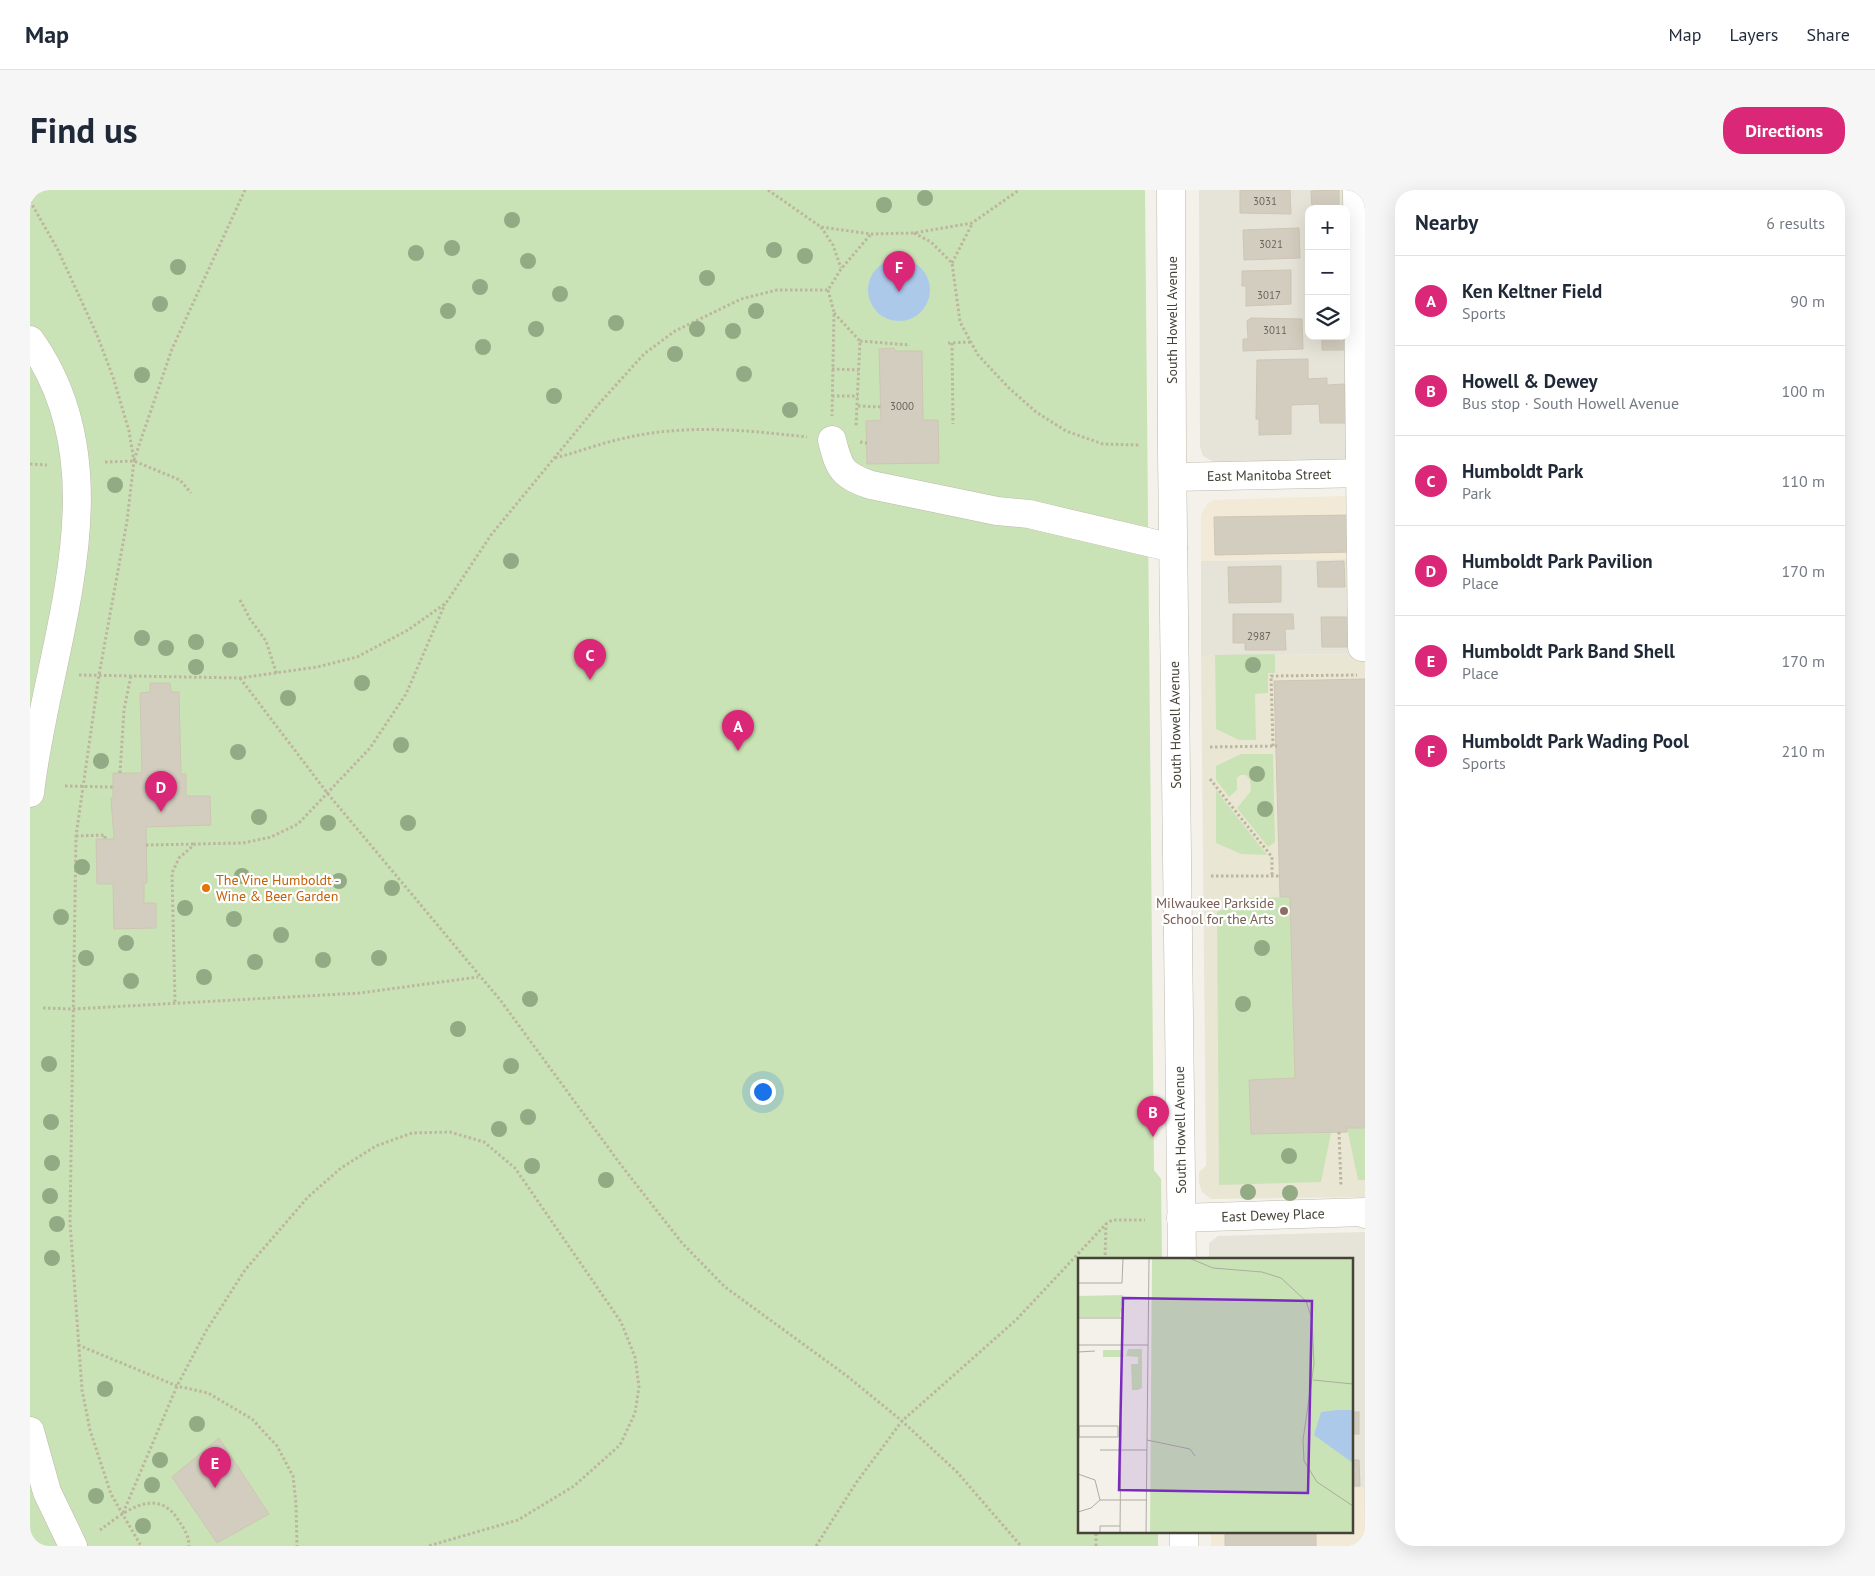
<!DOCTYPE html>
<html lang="en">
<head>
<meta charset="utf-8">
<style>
  :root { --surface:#fff; --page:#f6f6f7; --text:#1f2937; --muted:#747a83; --line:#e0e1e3; --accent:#db2777 }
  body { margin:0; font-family:"PT Sans",sans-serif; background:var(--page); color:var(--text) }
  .controls { position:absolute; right:15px; top:15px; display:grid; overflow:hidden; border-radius:10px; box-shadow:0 5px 20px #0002 }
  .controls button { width:45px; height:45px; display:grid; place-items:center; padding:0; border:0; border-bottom:1px solid var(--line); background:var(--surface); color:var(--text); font:25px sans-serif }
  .you { position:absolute; left:732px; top:901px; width:18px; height:18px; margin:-12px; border:4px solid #fff; border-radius:50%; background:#1a73e8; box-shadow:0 0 0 8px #1a73e833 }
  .badge { display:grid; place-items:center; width:32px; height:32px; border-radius:50%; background:var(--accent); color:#fff; font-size:16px; font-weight:700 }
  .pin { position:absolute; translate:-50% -41px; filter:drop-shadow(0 1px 2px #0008) }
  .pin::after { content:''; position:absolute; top:26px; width:18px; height:15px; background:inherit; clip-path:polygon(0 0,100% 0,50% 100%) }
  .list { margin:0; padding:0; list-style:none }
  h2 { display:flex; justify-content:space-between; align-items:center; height:65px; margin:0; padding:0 20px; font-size:21px }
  h2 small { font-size:16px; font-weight:400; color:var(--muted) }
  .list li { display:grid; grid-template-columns:32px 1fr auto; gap:15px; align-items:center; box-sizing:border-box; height:90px; padding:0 20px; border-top:1px solid var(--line) }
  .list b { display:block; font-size:19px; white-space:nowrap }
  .list p { margin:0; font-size:16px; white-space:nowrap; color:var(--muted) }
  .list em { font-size:16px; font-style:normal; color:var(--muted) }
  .icon { flex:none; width:28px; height:28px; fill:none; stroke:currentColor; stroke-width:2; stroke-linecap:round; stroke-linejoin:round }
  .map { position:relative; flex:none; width:1335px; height:1356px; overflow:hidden; border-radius:20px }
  header { display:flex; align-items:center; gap:30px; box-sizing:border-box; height:70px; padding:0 25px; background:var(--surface); border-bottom:1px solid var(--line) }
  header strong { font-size:24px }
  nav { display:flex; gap:28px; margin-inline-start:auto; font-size:18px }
  .intro { display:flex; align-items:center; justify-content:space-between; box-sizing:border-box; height:120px; padding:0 30px }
  h1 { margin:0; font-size:35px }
  .button { padding:12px 22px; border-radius:20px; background:var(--accent); color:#fff; font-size:18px; font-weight:700 }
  main { display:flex; gap:30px; padding:0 30px }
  aside { flex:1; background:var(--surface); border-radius:20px; box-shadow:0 5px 20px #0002 }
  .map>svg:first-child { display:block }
  .residential { fill:#e6e3d8; fill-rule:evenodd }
  .commercial { fill:#f2e9d6 }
  .education { fill:#eae6d4 }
  .green { fill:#cae3b6 }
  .water { fill:#acc9e9 }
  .building { fill:#d3cdbf; stroke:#cdc6b3 }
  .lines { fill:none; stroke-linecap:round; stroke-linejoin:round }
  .minor-casing { stroke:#bdb9ac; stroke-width:29 }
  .path { stroke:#bdb69f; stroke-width:3; stroke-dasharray:2.5 2.5; stroke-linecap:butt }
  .minor { stroke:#fff; stroke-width:28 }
  .tree { fill:#92ab84 }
  .food-dot { fill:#e8710a; stroke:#fff; stroke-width:2 }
  .education-dot { fill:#8d6e63; stroke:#fff; stroke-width:2 }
  .labels { text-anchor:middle; stroke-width:4.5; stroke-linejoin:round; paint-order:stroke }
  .number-label { font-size:11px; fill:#68655a }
  .street-label { font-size:14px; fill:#454238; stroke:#fff }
  .food-label { font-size:14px; fill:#c56008; stroke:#fff; text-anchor:start }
  .education-label { font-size:14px; fill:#785e54; stroke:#fff; text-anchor:end }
  .inset-road { fill:none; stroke:#adaba2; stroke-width:1 }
  .view { fill:#7b2cbf; fill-opacity:0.15; stroke:#7b2cbf; stroke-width:2.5 }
  .inset-edge { fill:none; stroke:#454238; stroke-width:2.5 }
</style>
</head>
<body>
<header>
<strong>Map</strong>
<nav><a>Map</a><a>Layers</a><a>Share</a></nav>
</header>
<div class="intro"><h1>Find us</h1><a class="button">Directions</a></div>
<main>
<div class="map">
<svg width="1335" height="1356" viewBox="0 0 1335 1356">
  <rect width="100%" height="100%" fill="#f3f1e9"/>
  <g class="residential">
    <path d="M 1169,0 L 1318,0 L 1317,270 L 1186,273 L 1173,266 L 1170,257 ZM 1279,19 L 1316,19 L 1316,146 L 1279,146 Z"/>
    <polygon points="1323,369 1323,464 1171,466 1171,371"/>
    <polygon points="1335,1042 1335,1356 1181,1356 1321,1342 1321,1070 1179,1070 1179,1053 1188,1046"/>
  </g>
  <g class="commercial">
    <polygon points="1315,306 1322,314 1323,369 1171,371 1171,325 1177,314 1184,310"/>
    <polygon points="1334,1297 1335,1356 1181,1356 1181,1342 1321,1342 1321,1298"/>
  </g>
  <polygon class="education" points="1335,464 1335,1007 1181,1009 1172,1002 1169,993 1169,982 1176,976 1171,466"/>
  <g class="green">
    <polygon points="0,0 1115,0 1124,980 1131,989 1132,1069 1049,1070 1049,1342 1128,1342 1128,1356 0,1356"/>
    <polygon points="1245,464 1245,483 1238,483 1238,503 1225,504 1226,550 1209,550 1186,539 1185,465"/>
    <polygon points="1211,564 1243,564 1245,652 1238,657 1207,618 1221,601 1220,590 1216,585 1210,585 1207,588 1207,600 1199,607 1186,590 1186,576"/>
    <polygon points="1186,600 1237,665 1211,664 1186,653"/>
    <polygon points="1260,707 1265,888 1219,890 1221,944 1301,943 1291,992 1189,995 1187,722 1216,708"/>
    <polygon points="1317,938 1335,938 1335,990 1328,990"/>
  </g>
  <circle class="water" cx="869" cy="100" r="31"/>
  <g class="building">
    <polygon points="1210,0 1260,0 1261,24 1210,23"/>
    <polygon points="1309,0 1309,19 1282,19 1281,1"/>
    <polygon points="1269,38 1270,68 1214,70 1213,40"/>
    <polygon points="1261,80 1261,114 1216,116 1216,96 1212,96 1212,81"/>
    <polygon points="1221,128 1272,129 1273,159 1213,161 1213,149 1218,149 1217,131"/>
    <polygon points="1292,146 1316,146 1317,160 1292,160"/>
    <polygon points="864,158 865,161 892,161 893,230 908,230 909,273 837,274 836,231 851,230 849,159"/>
    <polygon points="1278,169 1278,189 1297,188 1297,195 1315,194 1316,233 1290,233 1289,214 1261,215 1261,244 1229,245 1229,229 1226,229 1227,170"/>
    <polygon points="1321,325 1322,362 1185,365 1184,327"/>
    <polygon points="1314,371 1315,397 1288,397 1287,372"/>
    <polygon points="1251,376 1251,412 1199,413 1198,377"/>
    <polygon points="1203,424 1263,424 1264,439 1255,439 1256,460 1215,460 1215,453 1203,453"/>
    <polygon points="1291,427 1318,427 1317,457 1292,457"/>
    <polygon points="1335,489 1335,938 1317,938 1317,942 1221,944 1219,890 1265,888 1260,707 1250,707 1244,491"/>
    <polygon points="120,493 140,493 141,502 149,502 151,584 156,584 156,606 180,606 181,635 116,637 117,693 114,693 114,713 126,713 126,738 84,739 83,694 67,694 66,649 84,649 81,608 83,608 83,583 112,583 110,503 120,502"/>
    <rect x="1321" y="1222" width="8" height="22"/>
    <polygon points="189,1248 239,1324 187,1353 142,1287"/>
    <polygon points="1321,1270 1329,1270 1330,1296 1321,1296"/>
    <polygon points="1195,1342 1286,1344 1286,1356 1195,1356"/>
  </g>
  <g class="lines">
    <defs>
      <g id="minor">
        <polyline points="1141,0 1142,263 1152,1070"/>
        <polyline points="1327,0 1332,457"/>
        <path d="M 0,150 C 97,285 16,457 0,603"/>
        <path d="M 802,250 C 809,279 812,285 841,295 L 967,321 L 999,324 L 1143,358"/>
        <polyline points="1143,287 1335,283"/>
        <polyline points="1151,1028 1335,1022 1335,1024"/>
        <polyline points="0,1241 17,1302 43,1356"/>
        <polyline points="1154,1342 1154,1356"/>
      </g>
    </defs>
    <use href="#minor" class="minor-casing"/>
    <g class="path">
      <polyline points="738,0 791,37 841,44 884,43 942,33 989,0"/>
      <polyline points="0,11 28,60 67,145 83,187 99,241 104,271 97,331 69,485 46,646 40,1032 52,1200 60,1240 81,1304 111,1356"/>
      <polyline points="791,37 803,55 811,78"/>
      <polyline points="884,43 901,52 922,73 930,132 948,165 979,198 1006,222 1036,241 1073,254 1109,255"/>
      <polyline points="922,73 942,34"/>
      <polyline points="798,100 804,122 802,226"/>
      <polyline points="804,123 830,151 826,236"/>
      <polyline points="830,151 880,155"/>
      <polyline points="918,153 941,152"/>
      <polyline points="922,153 923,234"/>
      <polyline points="802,179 829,180"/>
      <polyline points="802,206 828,206"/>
      <polyline points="828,216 851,217"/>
      <polyline points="830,252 837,253"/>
      <path d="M 525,268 C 548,262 571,253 595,248 C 655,234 717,240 777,247"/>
      <polyline points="104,270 142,159 215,0"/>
      <polyline points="75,272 104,271 150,290 161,303"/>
      <polyline points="0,274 17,275"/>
      <polyline points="210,410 220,429 236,451 247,485"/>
      <polyline points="49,485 210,488 287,477 327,467 378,440 416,413 461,345 567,216 614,164 645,141 711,109 747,100 798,100 811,79 841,44"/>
      <polyline points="210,488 298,604 471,811 591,975 652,1053 695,1097 817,1186 872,1231 927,1282 991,1356"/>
      <polyline points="1243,556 1241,486 1327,485"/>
      <polyline points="1180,557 1247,556"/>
      <polyline points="90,583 94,520 101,485"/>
      <polyline points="1180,589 1242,667 1242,686"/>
      <polyline points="35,596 83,597"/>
      <polyline points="46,646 75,645 75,649"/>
      <polyline points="116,655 165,654"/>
      <polyline points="1181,686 1249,686"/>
      <polyline points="145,812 142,683 149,668 165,654 213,653 241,647 268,634 340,558 376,504 415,414"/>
      <polyline points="13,818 43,819 330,803 448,787"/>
      <polyline points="1309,942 1311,996"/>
      <polyline points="1075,1070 1076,1034"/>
      <polyline points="48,1155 147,1196 178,1203 222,1229 247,1256 263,1286 266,1313 267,1356"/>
      <polyline points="93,1323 147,1196 176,1141 215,1080 278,1007 311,978 346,956 382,943 420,942 454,952 485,978 591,1132 605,1167 609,1197 605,1223 590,1255 544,1296 488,1330 398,1356"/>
      <path d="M 70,1340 C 93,1323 125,1296 147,1328 C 153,1338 159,1344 159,1356"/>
      <polyline points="786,1356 826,1293 872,1231 986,1130 1076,1034 1082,1030 1115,1030"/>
      <polyline points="1066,1356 1066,1342"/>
    </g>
    <use href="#minor" class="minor"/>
  </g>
  <g class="tree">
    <circle cx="895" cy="8" r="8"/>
    <circle cx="854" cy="15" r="8"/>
    <circle cx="482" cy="30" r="8"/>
    <circle cx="422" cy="58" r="8"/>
    <circle cx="744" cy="60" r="8"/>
    <circle cx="386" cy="63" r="8"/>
    <circle cx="775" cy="66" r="8"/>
    <circle cx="498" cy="71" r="8"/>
    <circle cx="148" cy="77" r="8"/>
    <circle cx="677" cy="88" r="8"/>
    <circle cx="450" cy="97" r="8"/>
    <circle cx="530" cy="104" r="8"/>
    <circle cx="130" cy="114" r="8"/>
    <circle cx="418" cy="121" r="8"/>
    <circle cx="726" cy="121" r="8"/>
    <circle cx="586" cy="133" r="8"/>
    <circle cx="506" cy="139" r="8"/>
    <circle cx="667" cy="139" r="8"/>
    <circle cx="703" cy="141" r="8"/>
    <circle cx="453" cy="157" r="8"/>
    <circle cx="645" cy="164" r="8"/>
    <circle cx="714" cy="184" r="8"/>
    <circle cx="112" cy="185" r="8"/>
    <circle cx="524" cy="206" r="8"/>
    <circle cx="760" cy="220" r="8"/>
    <circle cx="85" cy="295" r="8"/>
    <circle cx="481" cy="371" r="8"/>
    <circle cx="112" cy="448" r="8"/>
    <circle cx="166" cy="452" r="8"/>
    <circle cx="136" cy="458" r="8"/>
    <circle cx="200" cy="460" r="8"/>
    <circle cx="1223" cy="475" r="8"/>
    <circle cx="166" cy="477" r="8"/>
    <circle cx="332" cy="493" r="8"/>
    <circle cx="258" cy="508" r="8"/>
    <circle cx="371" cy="555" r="8"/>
    <circle cx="208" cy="562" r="8"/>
    <circle cx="71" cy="571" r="8"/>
    <circle cx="1227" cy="584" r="8"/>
    <circle cx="1235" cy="619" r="8"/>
    <circle cx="229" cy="627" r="8"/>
    <circle cx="298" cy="633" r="8"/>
    <circle cx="378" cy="633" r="8"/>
    <circle cx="52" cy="677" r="8"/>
    <circle cx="212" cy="686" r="8"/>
    <circle cx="309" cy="691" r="8"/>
    <circle cx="362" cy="698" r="8"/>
    <circle cx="155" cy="718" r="8"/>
    <circle cx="31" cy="727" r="8"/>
    <circle cx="204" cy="729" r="8"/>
    <circle cx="251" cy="745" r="8"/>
    <circle cx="96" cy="753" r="8"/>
    <circle cx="1232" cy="758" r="8"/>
    <circle cx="56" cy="768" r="8"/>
    <circle cx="349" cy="768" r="8"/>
    <circle cx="293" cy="770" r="8"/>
    <circle cx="225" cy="772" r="8"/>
    <circle cx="174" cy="787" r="8"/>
    <circle cx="101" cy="791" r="8"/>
    <circle cx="500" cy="809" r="8"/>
    <circle cx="1213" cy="814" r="8"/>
    <circle cx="428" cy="839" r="8"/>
    <circle cx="19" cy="874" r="8"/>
    <circle cx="481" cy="876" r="8"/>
    <circle cx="498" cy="927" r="8"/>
    <circle cx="21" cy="932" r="8"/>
    <circle cx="469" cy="939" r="8"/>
    <circle cx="1259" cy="966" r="8"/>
    <circle cx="22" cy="973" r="8"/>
    <circle cx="502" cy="976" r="8"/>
    <circle cx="576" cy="990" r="8"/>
    <circle cx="1218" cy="1002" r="8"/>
    <circle cx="1260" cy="1003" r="8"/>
    <circle cx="20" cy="1006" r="8"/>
    <circle cx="27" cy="1034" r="8"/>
    <circle cx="22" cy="1068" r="8"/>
    <circle cx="75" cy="1199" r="8"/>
    <circle cx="167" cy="1234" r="8"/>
    <circle cx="130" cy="1270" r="8"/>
    <circle cx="122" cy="1295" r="8"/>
    <circle cx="66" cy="1306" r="8"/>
    <circle cx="113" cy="1336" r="8"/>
  </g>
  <circle class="food-dot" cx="176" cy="698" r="5"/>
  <circle class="education-dot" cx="1254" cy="721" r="5"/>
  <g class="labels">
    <g class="number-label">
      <text x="1235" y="15">3031</text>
      <text x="1241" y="58">3021</text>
      <text x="1239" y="109">3017</text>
      <text x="1245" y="144">3011</text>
      <text x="872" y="220">3000</text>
      <text x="1229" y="450">2987</text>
    </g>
    <g class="street-label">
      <text transform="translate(1142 130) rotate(-90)" y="5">South Howell Avenue</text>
      <text transform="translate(1239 285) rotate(-1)" y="5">East Manitoba Street</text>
      <text transform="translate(1145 535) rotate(-91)" y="5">South Howell Avenue</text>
      <text transform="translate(1150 940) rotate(-91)" y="5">South Howell Avenue</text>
      <text transform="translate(1243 1025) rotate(-2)" y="5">East Dewey Place</text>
    </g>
    <g class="food-label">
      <text x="186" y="695">The Vine Humboldt -<tspan x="186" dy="16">Wine &amp; Beer Garden</tspan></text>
    </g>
    <g class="education-label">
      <text x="1244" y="718">Milwaukee Parkside<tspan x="1244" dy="16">School for the Arts</tspan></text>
    </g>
  </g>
  <g transform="translate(1048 1068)">
    <rect width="275" height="275" fill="#f3f1e9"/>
    <path d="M 74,0 L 275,0 L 275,275 L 72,275 ZM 45,37 L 42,59 L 0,59 L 0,38 ZM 50,91 L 64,91 L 64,130 L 60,132 L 54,132 L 53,106 L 60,106 L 60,99 L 48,98 ZM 25,92 L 45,92 L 46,99 L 25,99 Z" fill="#cae3b6"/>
    <path d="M 259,152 L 275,152 L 275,205 L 236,177 L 243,154 Z" fill="#acc9e9"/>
    <path class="inset-road" d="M 111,0 L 135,10 L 184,14 L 203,20 L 228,43 L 234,61 L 236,106 L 225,182 L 226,203 L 239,224 L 275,248M 0,25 L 44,25 L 45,0M 44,50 L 44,87M 0,60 L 44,60M 0,87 L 70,87M 0,94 L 17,93M 235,122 L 275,126M 1,168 L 40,168 L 40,179 L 1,179 ZM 69,182 L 112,191 L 117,198M 22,192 L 69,192M 0,216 L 17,222 L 22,242M 0,254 L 13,250 L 22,242 L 69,242M 22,275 L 22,268 L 42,268M 42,275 L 43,167M 68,275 L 71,0"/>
    <path class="view" d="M 45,40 L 234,43 L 230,235 L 41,232 Z"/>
    <rect width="275" height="275" class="inset-edge"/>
  </g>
</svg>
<div class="controls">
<button>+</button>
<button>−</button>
<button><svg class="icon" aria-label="layers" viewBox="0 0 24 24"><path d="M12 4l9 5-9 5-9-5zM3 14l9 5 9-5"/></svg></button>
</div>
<div class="you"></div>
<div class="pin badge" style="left:708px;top:561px">A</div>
<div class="pin badge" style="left:1123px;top:947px">B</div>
<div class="pin badge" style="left:560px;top:490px">C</div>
<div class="pin badge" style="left:131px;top:622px">D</div>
<div class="pin badge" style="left:185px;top:1298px">E</div>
<div class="pin badge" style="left:869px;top:102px">F</div>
</div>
<aside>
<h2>Nearby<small>6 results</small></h2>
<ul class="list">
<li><span class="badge">A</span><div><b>Ken Keltner Field</b><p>Sports</p></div><em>90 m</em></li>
<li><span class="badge">B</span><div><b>Howell &amp; Dewey</b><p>Bus stop · South Howell Avenue</p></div><em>100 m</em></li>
<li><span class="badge">C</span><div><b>Humboldt Park</b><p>Park</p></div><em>110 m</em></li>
<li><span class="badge">D</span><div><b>Humboldt Park Pavilion</b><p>Place</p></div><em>170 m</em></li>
<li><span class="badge">E</span><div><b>Humboldt Park Band Shell</b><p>Place</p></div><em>170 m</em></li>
<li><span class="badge">F</span><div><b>Humboldt Park Wading Pool</b><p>Sports</p></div><em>210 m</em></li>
</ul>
</aside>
</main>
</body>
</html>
